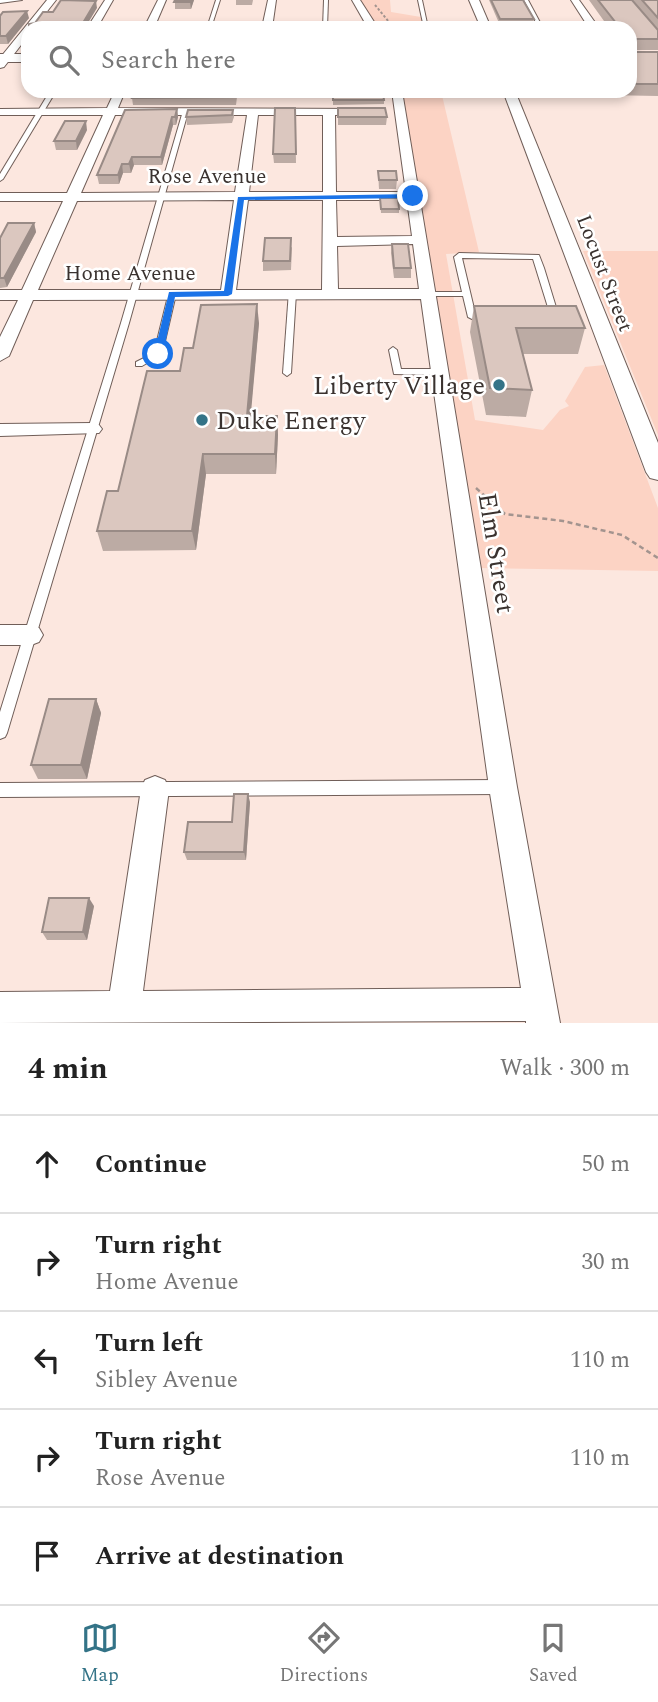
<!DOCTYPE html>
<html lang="en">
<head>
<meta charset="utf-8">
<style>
  :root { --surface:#fff; --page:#f6f6f6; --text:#222; --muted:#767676; --line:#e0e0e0; --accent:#337387 }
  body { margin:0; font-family:Spectral,serif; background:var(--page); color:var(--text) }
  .stop { position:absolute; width:21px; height:21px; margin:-16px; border:5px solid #1a73e8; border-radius:50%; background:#fff }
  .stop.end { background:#1a73e8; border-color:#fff; box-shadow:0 2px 7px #0008 }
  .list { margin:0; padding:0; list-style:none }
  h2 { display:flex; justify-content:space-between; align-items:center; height:91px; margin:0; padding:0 28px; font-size:30px }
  h2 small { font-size:23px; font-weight:400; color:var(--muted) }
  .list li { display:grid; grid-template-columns:46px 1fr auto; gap:21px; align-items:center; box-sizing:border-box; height:98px; padding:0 28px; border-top:2px solid var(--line) }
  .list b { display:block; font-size:26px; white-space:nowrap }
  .list p { margin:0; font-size:23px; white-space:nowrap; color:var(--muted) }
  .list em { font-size:23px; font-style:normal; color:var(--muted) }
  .icon { flex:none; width:38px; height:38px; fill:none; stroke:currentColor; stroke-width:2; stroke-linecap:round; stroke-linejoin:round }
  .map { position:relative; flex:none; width:658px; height:1023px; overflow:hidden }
  .search { position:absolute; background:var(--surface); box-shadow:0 4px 10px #0003; left:21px; right:21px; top:21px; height:77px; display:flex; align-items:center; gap:18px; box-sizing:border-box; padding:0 24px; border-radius:21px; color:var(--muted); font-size:26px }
  .sheet { height:581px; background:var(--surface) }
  nav { display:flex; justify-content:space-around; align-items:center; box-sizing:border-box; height:98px; border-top:2px solid var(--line); background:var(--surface); font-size:19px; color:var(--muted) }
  nav a { display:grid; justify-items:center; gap:4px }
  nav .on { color:var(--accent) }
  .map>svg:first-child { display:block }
  .green { fill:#fcd3c4 }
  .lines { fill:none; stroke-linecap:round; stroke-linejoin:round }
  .service-casing { stroke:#705e58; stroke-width:2 }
  .minor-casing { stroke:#705e58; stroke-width:2 }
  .tertiary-casing { stroke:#705e58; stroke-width:2 }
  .path-far1 { stroke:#a3948f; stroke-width:2; stroke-dasharray:2.5 2; stroke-linecap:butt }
  .path { stroke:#a3948f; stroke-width:2.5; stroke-dasharray:5 3.5; stroke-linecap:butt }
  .service { fill:#fff; fill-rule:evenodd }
  .minor { fill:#fff; fill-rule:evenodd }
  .tertiary { fill:#fff; fill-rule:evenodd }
  .wall { fill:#bcaba4 }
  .shaded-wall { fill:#998b86 }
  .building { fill:#dbc7bf; stroke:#998b86; stroke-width:2 }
  .route { fill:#1a73e8 }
  .poi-dot { fill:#337387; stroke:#fff; stroke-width:2.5 }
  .labels { text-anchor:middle; stroke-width:5; stroke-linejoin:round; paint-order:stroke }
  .far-street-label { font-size:21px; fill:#3a322f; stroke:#fff }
  .poi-label { font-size:26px; fill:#3a322f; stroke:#fff; text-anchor:end }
  .street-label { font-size:26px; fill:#3a322f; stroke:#fff }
</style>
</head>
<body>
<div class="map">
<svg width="658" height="1023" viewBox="0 0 658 1023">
  <rect width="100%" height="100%" fill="#fce7df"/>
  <g class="green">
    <polygon points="356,0 390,0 391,12 421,17 424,28 373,28"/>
    <polygon points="397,91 441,91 479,252 446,254 475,420 543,430 560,410 569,406 565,401 585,367 604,365 658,508 658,571 479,568"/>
    <polygon points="583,251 658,251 658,435"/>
  </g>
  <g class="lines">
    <defs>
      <g id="service">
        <polygon points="216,0 220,0 211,28 207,28"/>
        <polygon points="324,0 328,0 327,28 323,28"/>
        <polygon points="418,0 422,0 428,28 424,28"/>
        <polygon points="524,0 528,0 543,28 539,28"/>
        <polygon points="50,91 56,91 3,179 0,181 0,174"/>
        <polygon points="183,111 188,112 129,323 7,733 5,737 0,739 0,712 121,323"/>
        <polygon points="459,253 539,255 544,268 559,317 555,319 551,317 533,259 462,258 476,317 475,319 472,319 468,317 463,296 425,296 425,292 462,292 454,257"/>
        <polygon points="289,291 295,291 296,293 291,373 287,376 283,373"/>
        <polygon points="169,292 175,292 176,294 162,354 142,366 136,366 136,362 154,353"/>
        <polygon points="393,347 397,350 401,369 440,369 444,372 440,375 394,374 389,350"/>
        <polygon points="501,780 506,782 508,787 506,792 501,794 0,797 0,783"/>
      </g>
      <g id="minor">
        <polygon points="0,0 22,0 0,3"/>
        <polygon points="47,0 56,0 34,28 28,28 28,36 4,67 0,68 0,58"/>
        <polygon points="105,0 113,0 97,28 87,28"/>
        <polygon points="158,0 166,0 154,28 144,28"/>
        <polygon points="268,0 276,0 272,28 262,28"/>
        <polygon points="352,0 360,0 378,28 368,28"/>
        <polygon points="571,0 579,0 599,28 589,28"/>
        <path d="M 115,91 L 125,91 L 118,108 L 369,109 L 369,113 L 365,114 L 335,115 L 336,192 L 406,192 L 392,91 L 402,91 L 517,787 L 560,1023 L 526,1023 L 526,1021 L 0,1023 L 0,992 L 110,991 L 141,789 L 145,780 L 155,776 L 165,780 L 169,789 L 143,991 L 521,988 L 489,787 L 421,299 L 33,300 L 9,356 L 0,361 L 0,337 L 18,300 L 0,300 L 0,290 L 22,290 L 63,201 L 0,201 L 0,193 L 67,193 L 103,115 L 0,115 L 0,109 L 107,108 ZM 115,115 L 247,115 L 235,192 L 81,193 ZM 258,115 L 323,115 L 323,192 L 249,192 ZM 234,200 L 221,290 L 38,290 L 77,201 ZM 248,200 L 323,200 L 322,290 L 236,290 ZM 336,200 L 407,200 L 412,236 L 337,237 ZM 413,244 L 419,289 L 338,289 L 337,246 Z"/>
        <polygon points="92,423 99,425 102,429 99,433 0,436 0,424"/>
        <polygon points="0,625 31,625 39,628 43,635 39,642 31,645 0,645"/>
      </g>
      <g id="tertiary">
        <polygon points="469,0 479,0 491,28 481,28"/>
        <rect x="0" y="54" width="28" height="8"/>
        <polygon points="503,91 515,91 658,443 658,480 650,478 646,472"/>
      </g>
    </defs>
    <use href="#service" class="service-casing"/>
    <use href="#minor" class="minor-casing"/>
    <use href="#tertiary" class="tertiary-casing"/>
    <polyline class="path-far1" points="375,5 394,28"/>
    <polyline class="path" points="476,488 505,514 563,521 622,535 658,558"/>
    <use href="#service" class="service"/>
    <use href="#minor" class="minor"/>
    <use href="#tertiary" class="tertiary"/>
  </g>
  <g class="wall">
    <polygon points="175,0 194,0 191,9 175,9"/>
    <polygon points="236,0 253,0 252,5 236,5"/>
    <polygon points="489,0 523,0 534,19 533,23 499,23"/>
    <polygon points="589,0 658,0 658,50 632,50 633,52 658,52 658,96 604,95 602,91 630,91 630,28 609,28"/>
    <polygon points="0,16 29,18 8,44 0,44"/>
    <polygon points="28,31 28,48 28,44 25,44 24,37"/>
    <polygon points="333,93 384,100 384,104 333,105"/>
    <polygon points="237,97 236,105 133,105 132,98"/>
    <polygon points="295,108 296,163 274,163 273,154"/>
    <polygon points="338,108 387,117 386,125 338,125"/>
    <polygon points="177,109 178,117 176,125 173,125 162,165 134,165 131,173 123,173 119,184 99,184 97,175"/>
    <polygon points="233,110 234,117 232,123 187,125 186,117"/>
    <polygon points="87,130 77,150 56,150 54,141"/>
    <polygon points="378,171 397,180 396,189 379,189"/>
    <polygon points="380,198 399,209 399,213 381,213"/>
    <polygon points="34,223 36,232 7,287 0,288 0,238"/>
    <polygon points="392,244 411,268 411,278 394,278 391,253"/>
    <polygon points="292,247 291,270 263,271 263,261"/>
    <polygon points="474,306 585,328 578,354 523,354 532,390 526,417 486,415 470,332"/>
    <polygon points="259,323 250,416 277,416 278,435 276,474 206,474 196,550 103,551 97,531 180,371 193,348"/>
    <polygon points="96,699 101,713 87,779 38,779 31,765"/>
    <polygon points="250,802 246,860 187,860 184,852 232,822"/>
    <polygon points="94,906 87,940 47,940 42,932"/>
  </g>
  <g class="shaded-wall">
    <polygon points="191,0 194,0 191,9 190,2"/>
    <polygon points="96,1 97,8 85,28 80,28"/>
    <polygon points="27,11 29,18 8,44 6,36"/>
    <polygon points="177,109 178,117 176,125 175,117"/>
    <polygon points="172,117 173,125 162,165 161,157"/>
    <polygon points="86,121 87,130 77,150 76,141"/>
    <polygon points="132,157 134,165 131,173 129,164"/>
    <polygon points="122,164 123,173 119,184 118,175"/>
    <polygon points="34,223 36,232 7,287 4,278"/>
    <polygon points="257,304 259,323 249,435 247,416"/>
    <polygon points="277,416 278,435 276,474 275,454"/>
    <polygon points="203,454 206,474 196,550 192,531"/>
    <polygon points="96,699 101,713 87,779 81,765"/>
    <polygon points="248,794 250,802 246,860 244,852"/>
    <polygon points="89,898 94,906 87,940 83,932"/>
  </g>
  <g class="building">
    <polygon points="61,0 96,1 80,28 29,28 29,24 35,23 43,12 53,12"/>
    <polygon points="175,0 191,0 190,2 174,2"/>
    <polygon points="491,0 523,0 534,19 500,19"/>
    <polygon points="598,0 632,0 658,30 658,39 633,39 630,42 630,28 620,28"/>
    <polygon points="642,0 658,0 658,18"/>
    <polygon points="27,11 6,36 0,36 0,16 3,12"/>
    <rect x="338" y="24" width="17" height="4"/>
    <polygon points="630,42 633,52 658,52 658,84 630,84"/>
    <polygon points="135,91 237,91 235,97 132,98"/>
    <polygon points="333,93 383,93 384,100 333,100"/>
    <polygon points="275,108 295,108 296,154 273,154"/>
    <polygon points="338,108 385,108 387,117 338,117"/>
    <polygon points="177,109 175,117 172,117 161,157 132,157 129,164 122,164 118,175 97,175 125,110"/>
    <polygon points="188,110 233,110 232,115 186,117"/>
    <polygon points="65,121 86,121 76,141 54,141"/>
    <polygon points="378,171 396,171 397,180 379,180"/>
    <polygon points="380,198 398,198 399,209 381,209"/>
    <polygon points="8,223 34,223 4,278 0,278 0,238"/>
    <polygon points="265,238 291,238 290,261 263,261"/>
    <polygon points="392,244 408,244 411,268 394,268"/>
    <polygon points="257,304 247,416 277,416 275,454 203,454 192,531 97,531 107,491 118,491 147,371 180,371 184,348 193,348 201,305"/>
    <polygon points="474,306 576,306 585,328 516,328 532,390 490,388"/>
    <polygon points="49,699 96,699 81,765 31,765"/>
    <polygon points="234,794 248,794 244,852 184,852 188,822 232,822"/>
    <polygon points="49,898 89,898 83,932 42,932"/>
  </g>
  <polygon class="route" points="413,194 416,198 244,200 232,294 228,296 175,297 163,354 158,356 154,354 169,292 224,291 238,197"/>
  <g class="poi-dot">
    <circle cx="499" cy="385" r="7"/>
    <circle cx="202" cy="420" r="7"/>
  </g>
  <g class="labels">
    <g class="far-street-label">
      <text x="207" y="183">Rose Avenue</text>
      <text x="130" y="280">Home Avenue</text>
      <text transform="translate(605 273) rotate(69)" y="7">Locust Street</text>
    </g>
    <g class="poi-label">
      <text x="485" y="394">Liberty Village</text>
      <text x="216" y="429" text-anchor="start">Duke Energy</text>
    </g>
    <g class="street-label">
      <text transform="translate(497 553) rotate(81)" y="9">Elm Street</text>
    </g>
  </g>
</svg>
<div class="stop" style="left:158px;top:354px"></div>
<div class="stop end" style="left:413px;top:196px"></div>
<div class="search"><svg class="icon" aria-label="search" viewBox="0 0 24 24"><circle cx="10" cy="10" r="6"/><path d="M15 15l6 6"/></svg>Search here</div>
</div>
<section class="sheet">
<h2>4 min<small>Walk · 300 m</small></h2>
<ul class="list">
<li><svg class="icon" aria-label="ahead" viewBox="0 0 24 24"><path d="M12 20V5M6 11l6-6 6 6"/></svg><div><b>Continue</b></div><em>50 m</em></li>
<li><svg class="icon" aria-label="right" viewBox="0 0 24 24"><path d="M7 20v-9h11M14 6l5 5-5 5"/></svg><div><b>Turn right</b><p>Home Avenue</p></div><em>30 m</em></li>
<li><svg class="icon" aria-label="left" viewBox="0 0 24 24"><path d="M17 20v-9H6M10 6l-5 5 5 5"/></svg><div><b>Turn left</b><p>Sibley Avenue</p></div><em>110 m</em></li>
<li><svg class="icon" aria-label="right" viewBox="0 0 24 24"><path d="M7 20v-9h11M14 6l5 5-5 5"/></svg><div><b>Turn right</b><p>Rose Avenue</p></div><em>110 m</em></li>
<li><svg class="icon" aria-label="arrive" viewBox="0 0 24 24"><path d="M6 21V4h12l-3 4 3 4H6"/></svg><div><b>Arrive at destination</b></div></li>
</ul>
</section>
<nav>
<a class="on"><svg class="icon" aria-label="map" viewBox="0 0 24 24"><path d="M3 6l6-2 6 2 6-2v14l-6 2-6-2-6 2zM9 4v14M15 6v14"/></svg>Map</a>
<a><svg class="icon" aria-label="directions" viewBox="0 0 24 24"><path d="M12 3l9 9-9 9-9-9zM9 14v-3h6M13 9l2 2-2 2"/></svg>Directions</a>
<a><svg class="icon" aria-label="saved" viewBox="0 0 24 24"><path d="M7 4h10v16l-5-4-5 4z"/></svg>Saved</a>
</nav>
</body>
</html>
